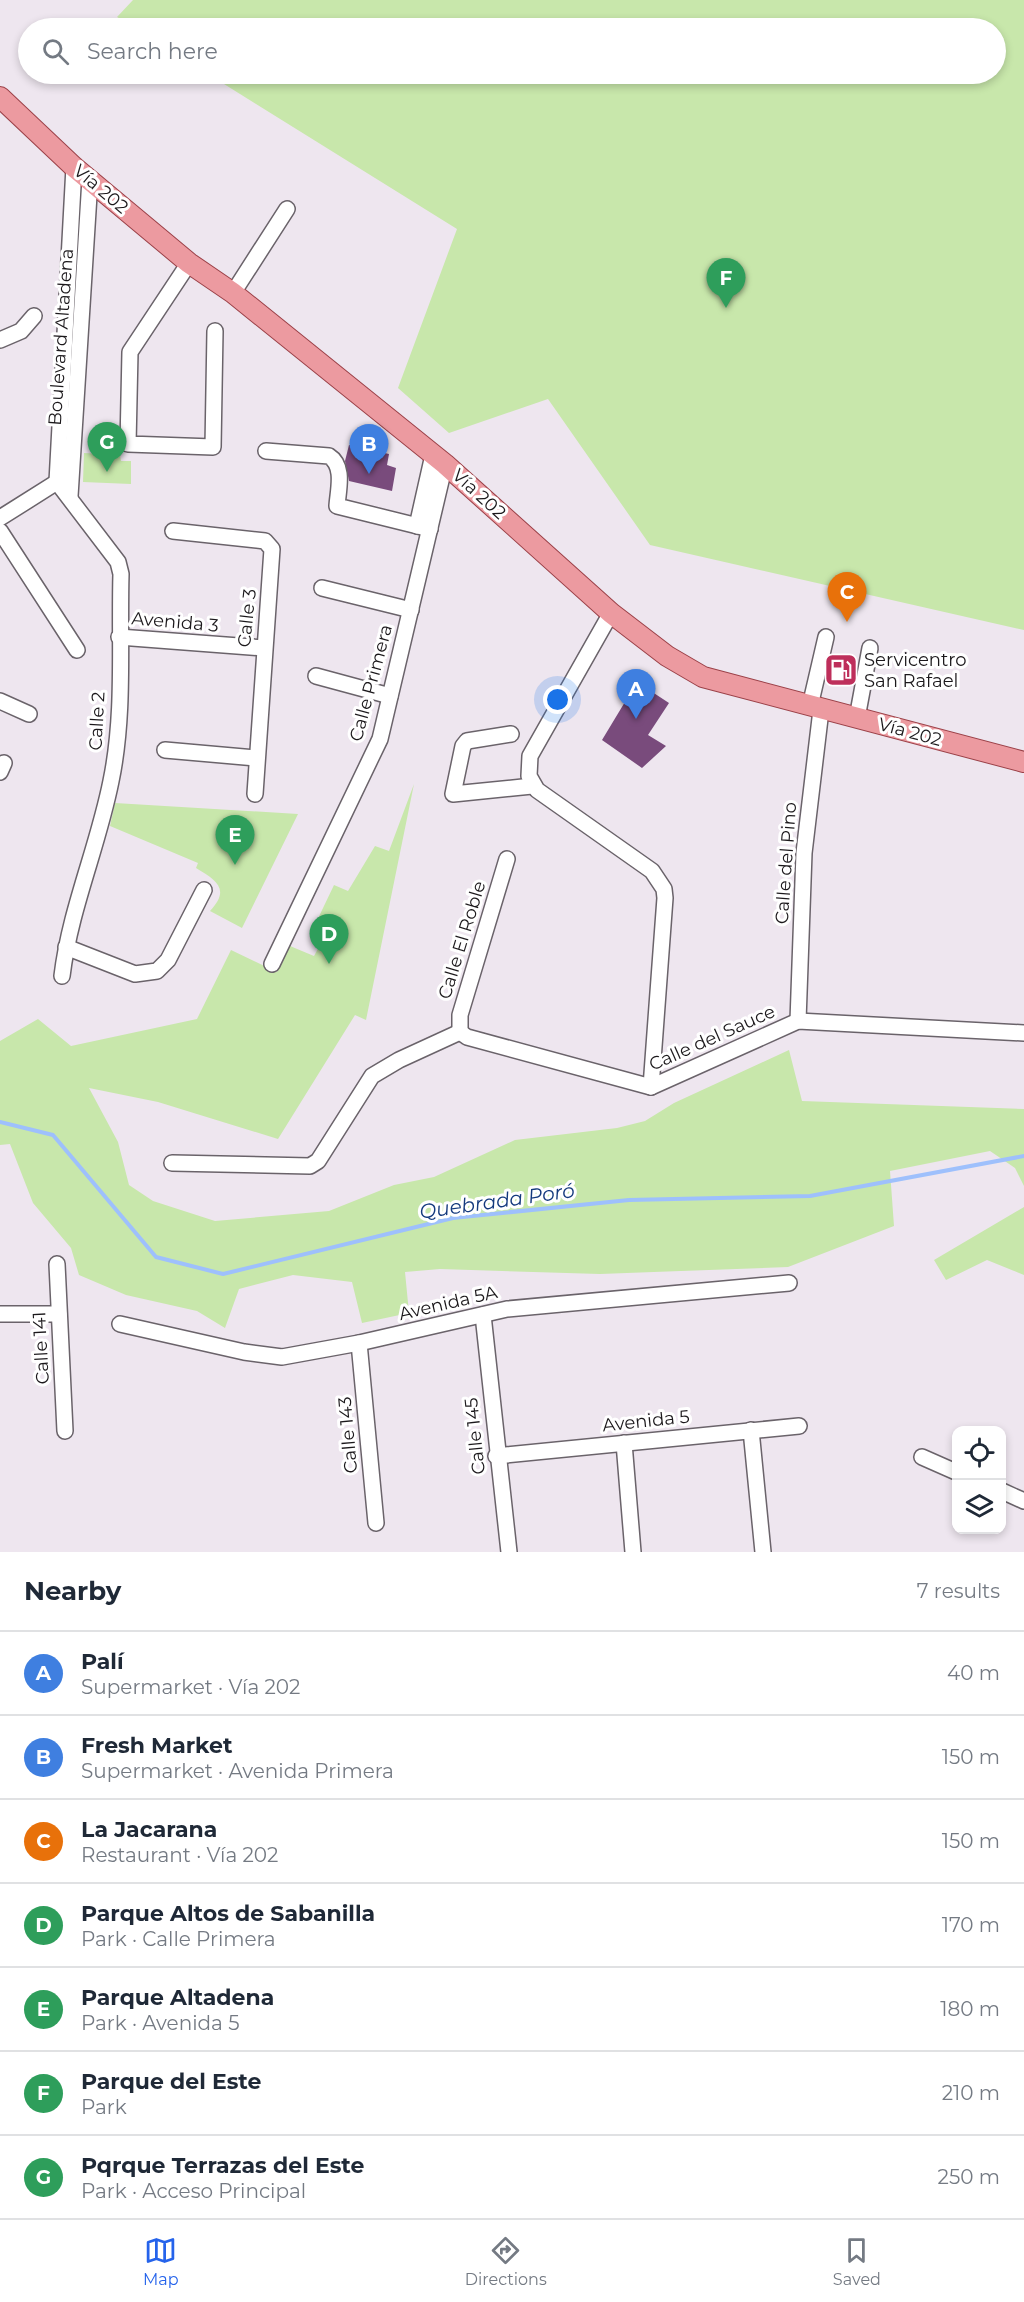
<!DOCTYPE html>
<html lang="en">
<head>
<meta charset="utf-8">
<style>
  :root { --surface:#fff; --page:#f6f6f7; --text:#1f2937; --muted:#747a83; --line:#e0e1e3; --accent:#2563eb }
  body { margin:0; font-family:Montserrat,sans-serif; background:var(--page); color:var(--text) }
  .controls { position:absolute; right:18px; bottom:18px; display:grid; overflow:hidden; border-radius:12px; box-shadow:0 3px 9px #0003 }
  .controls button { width:54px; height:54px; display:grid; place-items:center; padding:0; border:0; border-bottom:2px solid var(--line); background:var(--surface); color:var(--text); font:30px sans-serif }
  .you { position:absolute; left:558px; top:700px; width:21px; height:21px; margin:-15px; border:4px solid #fff; border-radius:50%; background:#1a73e8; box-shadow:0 0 0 9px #1a73e833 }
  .badge { display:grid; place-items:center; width:39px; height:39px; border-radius:50%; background:var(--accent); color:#fff; font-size:20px; font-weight:700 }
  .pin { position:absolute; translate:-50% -50px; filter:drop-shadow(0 2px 3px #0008) }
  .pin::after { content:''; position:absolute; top:32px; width:21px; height:18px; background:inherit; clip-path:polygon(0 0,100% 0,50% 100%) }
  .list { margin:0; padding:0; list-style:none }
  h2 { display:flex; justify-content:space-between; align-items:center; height:78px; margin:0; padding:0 24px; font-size:26px }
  h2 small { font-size:20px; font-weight:400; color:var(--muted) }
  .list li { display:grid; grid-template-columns:39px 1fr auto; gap:18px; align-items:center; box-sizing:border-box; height:84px; padding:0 24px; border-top:2px solid var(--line) }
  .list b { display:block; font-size:22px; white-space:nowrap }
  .list p { margin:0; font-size:20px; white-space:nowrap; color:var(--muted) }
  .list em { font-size:20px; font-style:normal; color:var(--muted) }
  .icon { flex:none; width:33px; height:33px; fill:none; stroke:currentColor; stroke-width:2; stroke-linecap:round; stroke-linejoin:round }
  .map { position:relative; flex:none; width:1024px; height:1552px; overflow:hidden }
  .search { position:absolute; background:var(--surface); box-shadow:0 3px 9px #0003; left:18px; right:18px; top:18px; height:66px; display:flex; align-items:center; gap:15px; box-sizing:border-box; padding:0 21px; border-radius:33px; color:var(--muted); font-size:22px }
  .sheet { height:666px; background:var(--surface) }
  nav { display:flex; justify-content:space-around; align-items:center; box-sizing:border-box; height:84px; border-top:2px solid var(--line); background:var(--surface); font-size:16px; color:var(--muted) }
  nav a { display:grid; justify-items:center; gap:3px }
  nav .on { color:var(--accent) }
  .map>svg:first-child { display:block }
  .green { fill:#c8e7ab }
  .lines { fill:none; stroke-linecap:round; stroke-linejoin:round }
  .stream { stroke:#9ec0fc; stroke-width:4 }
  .building { fill:#794b7c }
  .minor-casing { stroke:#6a636a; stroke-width:18 }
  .major-casing { stroke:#9b4148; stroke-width:22 }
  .minor { stroke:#fff; stroke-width:15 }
  .major { stroke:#ec9aa0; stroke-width:20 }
  .labels { text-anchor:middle; stroke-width:6; stroke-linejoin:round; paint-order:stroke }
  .street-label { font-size:18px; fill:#1b181b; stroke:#fff }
  .poi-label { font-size:18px; fill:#1b181b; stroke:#fff; text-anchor:start }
  .water-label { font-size:20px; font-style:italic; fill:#143a7d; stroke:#fff }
</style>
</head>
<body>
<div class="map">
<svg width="1024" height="1552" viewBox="0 0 1024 1552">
  <rect width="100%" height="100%" fill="#eee6ef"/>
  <g class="green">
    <polygon points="133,0 1024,0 1024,630 650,545 548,399 449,433 398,388 457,229 208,74 996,74 996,28 136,28 117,17"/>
    <polygon points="84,453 120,455 121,461 131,461 131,484 83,482"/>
    <polygon points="414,784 366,1020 355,1015 278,1139 158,1102 89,1088 118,1142 129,1185 153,1201 215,1221 329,1211 394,1185 434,1177 515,1140 617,1128 645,1121 674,1103 789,1050 802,1101 1024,1109 1024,1186 1015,1168 990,1151 890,1171 894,1226 788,1267 600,1274 440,1269 405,1272 409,1313 362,1323 352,1282 293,1275 239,1289 225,1328 197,1311 126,1295 79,1275 71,1248 33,1203 10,1144 0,1145 0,1041 38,1019 71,1046 197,1019 231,950 277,972 290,946 314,956 325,936 313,929 334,885 348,891 375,846 389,851"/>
    <path d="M 115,803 L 298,814 L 242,928 L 210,911 C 231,889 216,880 196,868 L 198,863 L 110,826 Z"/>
    <polygon points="1024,1207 1024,1275 987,1260 946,1280 934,1260"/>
  </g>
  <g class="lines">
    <polyline class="stream" points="0,1122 53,1135 156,1257 223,1274 453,1218 629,1200 810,1196 1024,1156"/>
  </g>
  <g class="building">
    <polygon points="349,445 389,454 387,465 396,468 392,491 349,481 345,461"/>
    <polygon points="637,682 669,703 648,735 666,746 642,768 602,740"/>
  </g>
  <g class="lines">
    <defs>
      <g id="minor">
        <polyline points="189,263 130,352 128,444 213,447 215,331"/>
        <polyline points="233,293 287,209"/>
        <polyline points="0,340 21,331 34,316"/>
        <path d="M 266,451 L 329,456 C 345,466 338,490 337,506 L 430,529"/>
        <path d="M 57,482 L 118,562 L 121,574 C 119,642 125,714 111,781 C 98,847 70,909 62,976"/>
        <polyline points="57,482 74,167"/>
        <polyline points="70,496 90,179"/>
        <polyline points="0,518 57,482"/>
        <polyline points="417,526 433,455"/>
        <polyline points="0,531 77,650"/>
        <polyline points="173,531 265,541 272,549 255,794"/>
        <polyline points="322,588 411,610"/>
        <polyline points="611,613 530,756 529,776 537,790 652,871 664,889 665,898 651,1087"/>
        <polyline points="119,637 264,648"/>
        <polyline points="316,676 390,696"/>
        <polyline points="0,701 29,714"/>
        <polyline points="810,706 826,637"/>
        <polyline points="857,718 870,648"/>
        <polyline points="511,734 467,741 463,746 453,794 532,786"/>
        <polyline points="165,750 256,758"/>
        <polyline points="0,772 4,763"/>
        <polyline points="66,947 135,974 157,971 168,960 204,890"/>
        <polyline points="272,964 380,739 445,464"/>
        <polyline points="798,1021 804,853 821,710"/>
        <polyline points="460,1032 467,1037 651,1087 798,1021 1024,1033"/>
        <polyline points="460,1032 460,1015 507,859"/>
        <polyline points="172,1163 310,1166 318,1161 372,1076 399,1060 460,1032"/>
        <polyline points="57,1264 65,1431"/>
        <polyline points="0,1314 59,1314"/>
        <polyline points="483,1315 509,1552"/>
        <polyline points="120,1324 244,1352 282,1357 359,1343 507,1309 789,1283"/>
        <polyline points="359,1343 376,1523"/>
        <polyline points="751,1430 763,1552"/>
        <polyline points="624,1443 633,1552"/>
        <polyline points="496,1456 799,1426"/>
        <polyline points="922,1457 956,1472"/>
        <polyline points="1002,1491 1024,1501"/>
      </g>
      <polyline id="major" points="0,97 74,167 189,263 233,293 445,464 611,613 667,656 703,677 1024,762"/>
    </defs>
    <use href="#minor" class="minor-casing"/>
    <use href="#major" class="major-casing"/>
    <use href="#minor" class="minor"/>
    <use href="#major" class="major"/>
  </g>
  <defs>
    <symbol id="fuel-square" viewBox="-11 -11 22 22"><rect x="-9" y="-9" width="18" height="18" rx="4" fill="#be2f5b" stroke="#fff"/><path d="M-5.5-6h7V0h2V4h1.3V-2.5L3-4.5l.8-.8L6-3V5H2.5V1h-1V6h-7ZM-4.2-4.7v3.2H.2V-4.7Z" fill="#fff"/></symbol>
  </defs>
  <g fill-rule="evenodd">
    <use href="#fuel-square" x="822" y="651" width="38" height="38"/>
  </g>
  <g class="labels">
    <g class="street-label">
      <text transform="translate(101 189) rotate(40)" y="6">Vía 202</text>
      <text transform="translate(61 337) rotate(-86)" y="6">Boulevard Altadena</text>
      <text transform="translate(479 494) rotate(42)" y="6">Vía 202</text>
      <text transform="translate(247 618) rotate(-84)" y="6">Calle 3</text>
      <text transform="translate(175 622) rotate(5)" y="6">Avenida 3</text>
      <text transform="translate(371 683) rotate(-75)" y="6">Calle Primera</text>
      <text transform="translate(97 721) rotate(-87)" y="6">Calle 2</text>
      <text transform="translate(910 732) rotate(15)" y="6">Vía 202</text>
      <text transform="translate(786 863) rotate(-86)" y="6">Calle del Pino</text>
      <text transform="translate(462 940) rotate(-73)" y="6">Calle El Roble</text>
      <text transform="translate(712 1038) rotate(-24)" y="6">Calle del Sauce</text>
      <text transform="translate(448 1303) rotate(-13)" y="6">Avenida 5A</text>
      <text transform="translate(41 1348) rotate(-93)" y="6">Calle 141</text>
      <text transform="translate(646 1421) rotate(-6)" y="6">Avenida 5</text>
      <text transform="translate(348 1435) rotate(-95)" y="6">Calle 143</text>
      <text transform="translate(475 1436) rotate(-96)" y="6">Calle 145</text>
    </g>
    <g class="poi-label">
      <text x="864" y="666">Servicentro<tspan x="864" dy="21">San Rafael</tspan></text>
    </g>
    <g class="water-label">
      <text transform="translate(497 1201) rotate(-8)" y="7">Quebrada Poró</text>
    </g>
  </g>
</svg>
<div class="controls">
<button><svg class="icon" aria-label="locate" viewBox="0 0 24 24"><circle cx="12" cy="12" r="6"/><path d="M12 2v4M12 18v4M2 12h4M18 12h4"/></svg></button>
<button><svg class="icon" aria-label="layers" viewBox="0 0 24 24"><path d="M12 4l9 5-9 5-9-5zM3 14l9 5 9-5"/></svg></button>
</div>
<div class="you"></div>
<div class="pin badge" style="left:636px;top:719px;background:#3f7fe0">A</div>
<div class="pin badge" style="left:369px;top:474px;background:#3f7fe0">B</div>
<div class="pin badge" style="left:847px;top:622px;background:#e8710a">C</div>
<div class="pin badge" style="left:329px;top:964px;background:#2e9e5b">D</div>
<div class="pin badge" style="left:235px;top:865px;background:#2e9e5b">E</div>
<div class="pin badge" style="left:726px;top:308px;background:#2e9e5b">F</div>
<div class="pin badge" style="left:107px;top:472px;background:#2e9e5b">G</div>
<div class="search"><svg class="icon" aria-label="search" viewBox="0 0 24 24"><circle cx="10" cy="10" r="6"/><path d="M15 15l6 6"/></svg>Search here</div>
</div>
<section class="sheet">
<h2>Nearby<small>7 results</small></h2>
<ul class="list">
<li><span class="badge" style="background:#3f7fe0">A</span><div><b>Palí</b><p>Supermarket · Vía 202</p></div><em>40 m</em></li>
<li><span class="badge" style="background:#3f7fe0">B</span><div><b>Fresh Market</b><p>Supermarket · Avenida Primera</p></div><em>150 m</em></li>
<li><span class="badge" style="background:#e8710a">C</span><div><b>La Jacarana</b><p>Restaurant · Vía 202</p></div><em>150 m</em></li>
<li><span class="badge" style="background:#2e9e5b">D</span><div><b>Parque Altos de Sabanilla</b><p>Park · Calle Primera</p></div><em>170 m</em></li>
<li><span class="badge" style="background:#2e9e5b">E</span><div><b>Parque Altadena</b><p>Park · Avenida 5</p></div><em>180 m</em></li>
<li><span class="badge" style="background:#2e9e5b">F</span><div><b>Parque del Este</b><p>Park</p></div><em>210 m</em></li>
<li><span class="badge" style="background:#2e9e5b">G</span><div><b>Pqrque Terrazas del Este</b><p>Park · Acceso Principal</p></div><em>250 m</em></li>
</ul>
</section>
<nav>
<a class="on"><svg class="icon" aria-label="map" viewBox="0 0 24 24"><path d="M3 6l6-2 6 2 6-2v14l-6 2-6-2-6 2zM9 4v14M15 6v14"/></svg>Map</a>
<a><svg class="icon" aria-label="directions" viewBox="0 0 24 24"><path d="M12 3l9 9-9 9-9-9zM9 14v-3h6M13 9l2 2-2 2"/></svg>Directions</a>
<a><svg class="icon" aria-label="saved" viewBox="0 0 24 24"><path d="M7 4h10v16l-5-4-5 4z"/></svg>Saved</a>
</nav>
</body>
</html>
